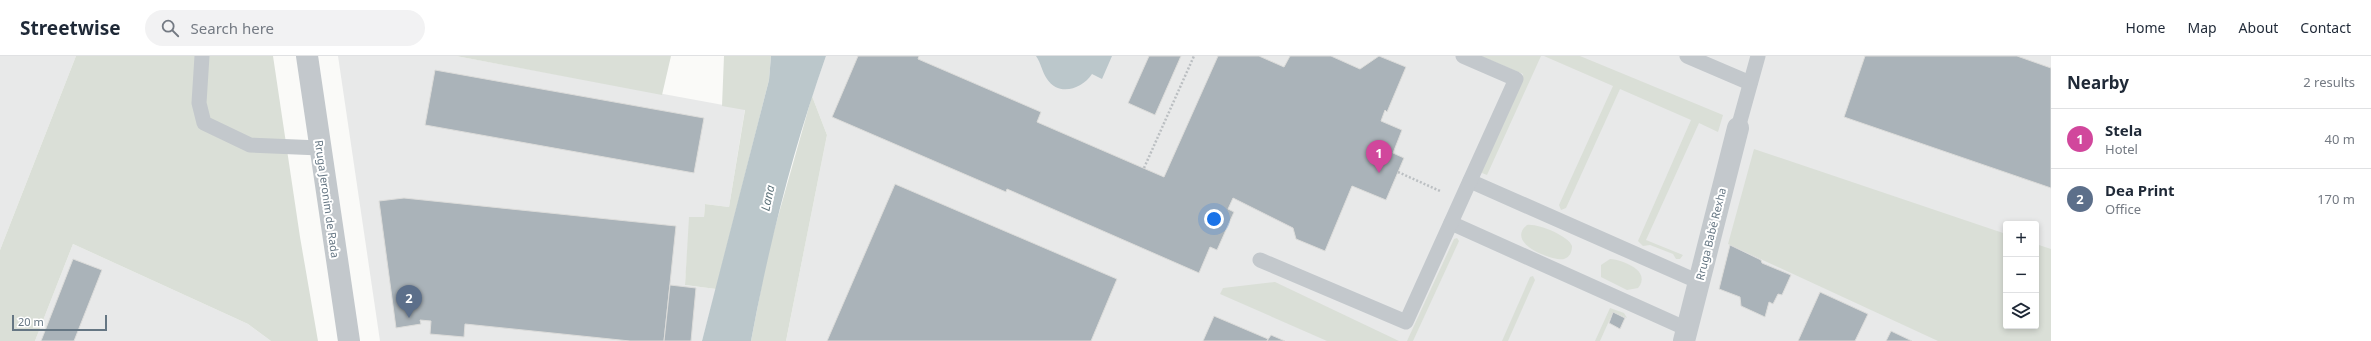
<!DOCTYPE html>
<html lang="en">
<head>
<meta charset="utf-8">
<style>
  :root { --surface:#fff; --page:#f2f2f3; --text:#1f2937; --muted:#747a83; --line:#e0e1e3; --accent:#111827 }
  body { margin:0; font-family:"Noto Sans",sans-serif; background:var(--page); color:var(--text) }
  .controls { position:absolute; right:12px; bottom:12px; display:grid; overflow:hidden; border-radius:4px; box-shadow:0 2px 6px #0003 }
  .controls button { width:36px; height:36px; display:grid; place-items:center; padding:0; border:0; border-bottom:1px solid var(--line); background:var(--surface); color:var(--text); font:20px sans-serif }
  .scale { position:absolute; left:12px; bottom:10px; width:95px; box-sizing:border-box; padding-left:4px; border:2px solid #657683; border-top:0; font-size:11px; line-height:14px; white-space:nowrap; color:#657683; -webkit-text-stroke:3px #fff; paint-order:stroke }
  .you { position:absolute; left:1214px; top:163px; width:14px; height:14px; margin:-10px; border:3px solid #fff; border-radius:50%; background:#1a73e8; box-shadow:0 0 0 6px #1a73e833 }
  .badge { display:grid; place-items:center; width:26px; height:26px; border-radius:50%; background:var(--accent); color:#fff; font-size:13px; font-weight:700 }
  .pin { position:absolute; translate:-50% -33px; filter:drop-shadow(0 1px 2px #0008) }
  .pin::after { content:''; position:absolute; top:21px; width:14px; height:12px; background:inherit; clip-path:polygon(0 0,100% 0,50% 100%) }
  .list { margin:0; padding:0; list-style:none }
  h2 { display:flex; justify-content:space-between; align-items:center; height:52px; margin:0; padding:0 16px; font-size:17px }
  h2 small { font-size:13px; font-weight:400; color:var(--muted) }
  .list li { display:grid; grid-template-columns:26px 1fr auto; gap:12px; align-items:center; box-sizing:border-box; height:60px; padding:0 16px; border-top:1px solid var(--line) }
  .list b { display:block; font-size:15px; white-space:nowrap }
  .list p { margin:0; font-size:13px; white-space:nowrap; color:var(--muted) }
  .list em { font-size:13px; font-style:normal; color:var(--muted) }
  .icon { flex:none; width:22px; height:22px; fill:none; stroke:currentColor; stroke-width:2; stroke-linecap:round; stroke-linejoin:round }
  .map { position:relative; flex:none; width:2051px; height:285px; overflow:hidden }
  header { display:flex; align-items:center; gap:24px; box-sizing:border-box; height:56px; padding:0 20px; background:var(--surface); border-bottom:1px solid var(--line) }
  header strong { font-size:19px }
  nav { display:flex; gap:22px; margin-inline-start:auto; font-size:14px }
  .search { width:280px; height:36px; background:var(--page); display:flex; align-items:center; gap:10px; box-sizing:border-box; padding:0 14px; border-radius:22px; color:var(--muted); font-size:15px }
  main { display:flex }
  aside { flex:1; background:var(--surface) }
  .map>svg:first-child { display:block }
  .built { fill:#e8e9e9; fill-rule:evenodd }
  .green { fill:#dadfd7 }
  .water { fill:#bbc7cb }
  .building { fill:#aab3b9; stroke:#dcdcda }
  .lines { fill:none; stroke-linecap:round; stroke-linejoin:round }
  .path { stroke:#bbbfc2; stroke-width:2.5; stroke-dasharray:2 2; stroke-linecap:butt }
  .service { stroke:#c3c8cc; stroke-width:15 }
  .minor { stroke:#c3c8cc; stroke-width:22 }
  .labels { text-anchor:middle; stroke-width:4; stroke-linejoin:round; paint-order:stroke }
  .street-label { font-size:11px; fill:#657683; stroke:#fff }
  .water-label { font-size:12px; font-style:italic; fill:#60757c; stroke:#fff }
</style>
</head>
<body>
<header>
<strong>Streetwise</strong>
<div class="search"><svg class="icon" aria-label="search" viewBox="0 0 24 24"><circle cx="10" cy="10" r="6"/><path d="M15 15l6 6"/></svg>Search here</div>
<nav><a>Home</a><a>Map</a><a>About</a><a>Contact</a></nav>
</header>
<main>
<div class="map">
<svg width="2051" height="285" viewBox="0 0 2051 285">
  <rect width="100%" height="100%" fill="#fafaf8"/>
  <g class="built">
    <polygon points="0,0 76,0 0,194"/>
    <polygon points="338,0 456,0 745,53 729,151 705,148 704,161 690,161 685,229 716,233 702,285 380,285"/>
    <path d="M 826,0 L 2051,0 L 2051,285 L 786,285 L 827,79 L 812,40 ZM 2006,168 L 2036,168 L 2036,270 L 2006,270 Z"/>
    <polygon points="73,188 248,268 271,285 35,285"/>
  </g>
  <g class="green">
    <polygon points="76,0 273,0 300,181 318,285 271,285 248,268 73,188 35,285 0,285 0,194"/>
    <polygon points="456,0 671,0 662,39"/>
    <polygon points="724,0 771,0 769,24 716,233 685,229 689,161 704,161 705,148 729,151 745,54 722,50"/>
    <polygon points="1481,0 1541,0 1487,119 1482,117 1482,115 1523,18"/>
    <polygon points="1544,0 1580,0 1723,59 1718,76 1699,67 1646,184 1683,199 1680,203 1676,203 1673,198 1650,189 1643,190 1638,185 1691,64 1620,33 1566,152 1561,154 1559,149 1613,30"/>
    <polygon points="812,40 827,79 786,285 751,285 768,196"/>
    <polygon points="1754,93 2006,178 2006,270 2036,270 2036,188 2051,193 2051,285 1938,285 1728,188"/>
    <path d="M 1527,169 C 1537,167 1569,180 1572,190 C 1572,196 1570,201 1564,203 C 1556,206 1504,188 1527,169 Z"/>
    <polygon points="1457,182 1459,185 1413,285 1407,285 1454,183"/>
    <path d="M 1610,203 C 1623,204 1652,215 1638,232 L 1627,234 L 1601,221 L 1601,209 Z"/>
    <polygon points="1533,220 1535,224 1508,285 1502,285 1530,221"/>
    <polygon points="1275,226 1399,285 1327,285 1220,238 1223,232"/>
    <polygon points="1610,252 1624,257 1627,262 1613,256 1600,285 1595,285"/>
  </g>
  <g class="water">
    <path d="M 771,0 L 826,0 C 793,93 769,188 751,285 L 702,285 L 769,24 Z"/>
    <path d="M 1036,0 L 1112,0 L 1102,23 L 1092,18 C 1082,33 1059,41 1047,23 C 1042,16 1041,7 1036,0 Z"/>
  </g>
  <g class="building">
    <polygon points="858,0 919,0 918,3 1041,56 1037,66 1164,121 1218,0 1259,0 1284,11 1290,0 1331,0 1360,13 1379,0 1406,11 1387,56 1385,54 1381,65 1402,74 1393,97 1404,102 1386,144 1352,130 1325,195 1296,183 1293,172 1233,142 1228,153 1234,156 1217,194 1210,191 1199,217 1007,133 1006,136 832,61"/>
    <polygon points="1149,0 1181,0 1155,59 1128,47"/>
    <polygon points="1865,0 2017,0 2051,12 2051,132 1844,61"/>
    <polygon points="435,14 704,62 694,117 425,69"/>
    <polygon points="895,128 1117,223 1091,285 827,285"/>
    <polygon points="404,142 676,170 664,285 630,285 465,268 464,281 430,278 431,265 420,264 421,268 396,272 379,145"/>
    <polygon points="1730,189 1761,204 1762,207 1791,219 1782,239 1778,238 1773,248 1769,246 1765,261 1741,250 1740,241 1719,233"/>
    <polygon points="73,203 102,214 74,285 41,285"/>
    <polygon points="670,229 696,232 691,285 664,285"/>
    <polygon points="1820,236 1868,258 1855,285 1798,285"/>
    <polygon points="1613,256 1625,262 1620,273 1609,267"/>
    <polygon points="1214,260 1268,283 1267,285 1203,285"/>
    <polygon points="1891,275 1912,285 1886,285"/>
    <polygon points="1271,279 1285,285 1267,285"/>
  </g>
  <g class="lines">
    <g class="path">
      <polyline points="1144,112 1194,0"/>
      <polyline points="1398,116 1440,135"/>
    </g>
    <g class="service">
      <polyline points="202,0 199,47 204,67 250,89 320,92"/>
      <polyline points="1687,0 1750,27"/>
      <polyline points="1738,72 1758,0"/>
      <polyline points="1470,125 1699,226"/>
      <polyline points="1451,167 1687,273"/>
      <polyline points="1260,204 1406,266 1516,23 1463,0"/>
    </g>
    <g class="minor">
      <polyline points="307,0 349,285"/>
      <polyline points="1684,285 1738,72"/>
    </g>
  </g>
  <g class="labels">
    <g class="street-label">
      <text transform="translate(327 143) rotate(82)" y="4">Rruga Jeronim de Rada</text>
      <text transform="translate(1711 178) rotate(-76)" y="4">Rruga Babë Rexha</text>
    </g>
    <g class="water-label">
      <text transform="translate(768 142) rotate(-78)" y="4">Lana</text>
    </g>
  </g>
</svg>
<div class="controls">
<button>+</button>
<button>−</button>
<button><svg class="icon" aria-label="layers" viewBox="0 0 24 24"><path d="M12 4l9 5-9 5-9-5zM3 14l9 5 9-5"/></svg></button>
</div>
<div class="scale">20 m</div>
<div class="you"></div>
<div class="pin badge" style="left:1379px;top:117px;background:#d1479c">1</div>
<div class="pin badge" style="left:409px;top:262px;background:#5c6f8a">2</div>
</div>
<aside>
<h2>Nearby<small>2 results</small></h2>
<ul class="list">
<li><span class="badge" style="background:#d1479c">1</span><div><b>Stela</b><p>Hotel</p></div><em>40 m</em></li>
<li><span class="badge" style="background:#5c6f8a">2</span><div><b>Dea Print</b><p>Office</p></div><em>170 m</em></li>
</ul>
</aside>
</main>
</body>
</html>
